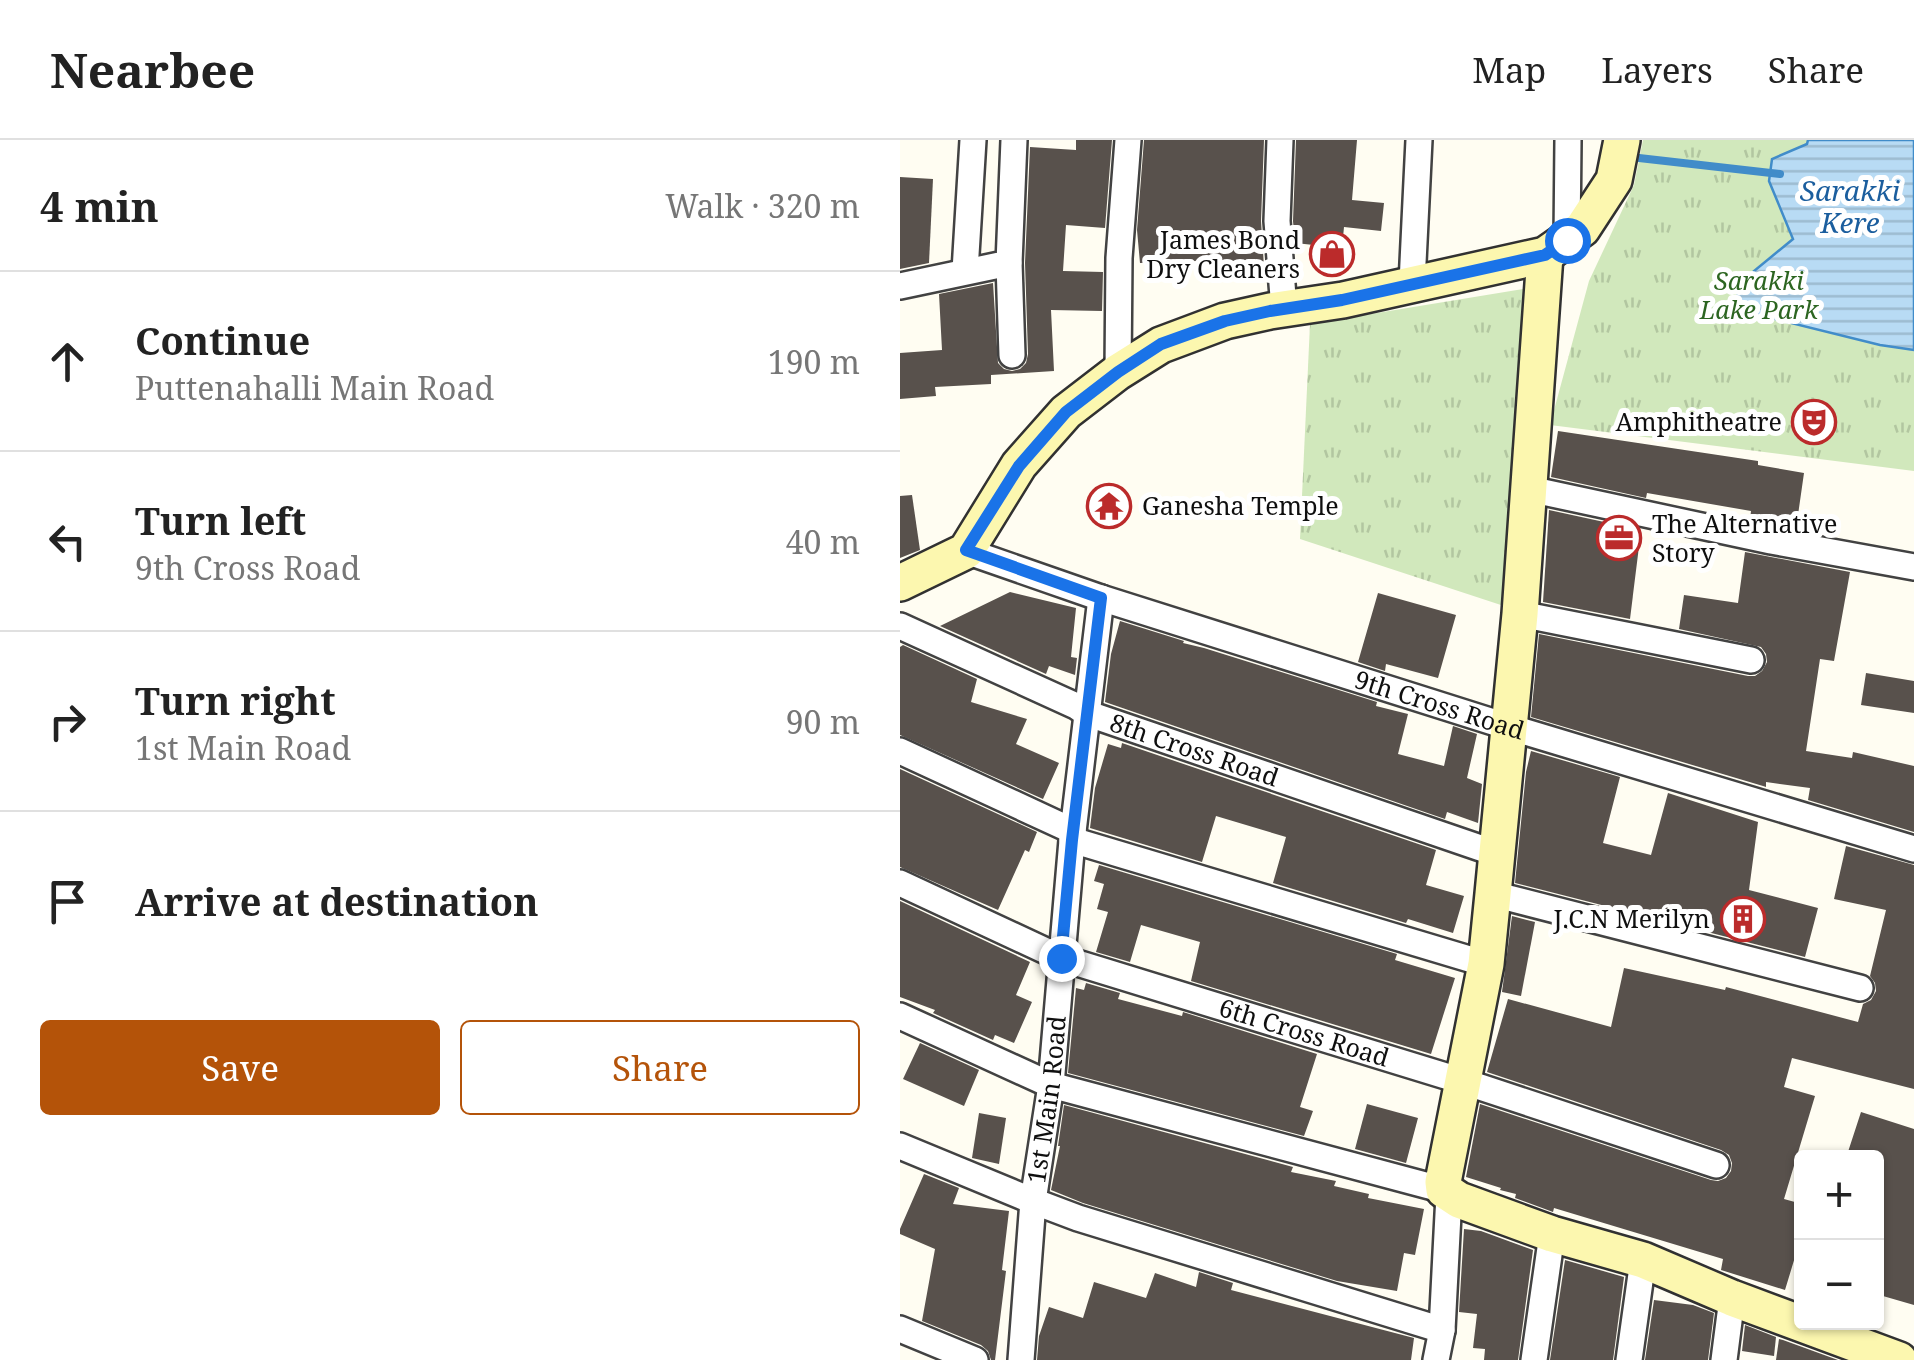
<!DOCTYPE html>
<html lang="en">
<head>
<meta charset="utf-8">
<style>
  :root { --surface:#fff; --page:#f2f2f2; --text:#222; --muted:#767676; --line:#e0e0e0; --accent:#b45309 }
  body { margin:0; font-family:"Noto Serif",serif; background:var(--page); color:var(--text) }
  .controls { position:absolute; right:30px; bottom:30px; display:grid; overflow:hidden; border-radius:10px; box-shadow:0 2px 8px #0004 }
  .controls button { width:90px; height:90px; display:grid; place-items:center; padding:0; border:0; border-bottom:2px solid var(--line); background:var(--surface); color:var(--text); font:50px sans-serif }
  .stop { position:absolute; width:30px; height:30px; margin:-22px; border:8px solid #1a73e8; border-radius:50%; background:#fff }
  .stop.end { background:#1a73e8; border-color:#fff; box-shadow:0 2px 10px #0008 }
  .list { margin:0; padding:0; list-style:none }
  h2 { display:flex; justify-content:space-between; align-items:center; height:130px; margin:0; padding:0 40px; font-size:42px }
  h2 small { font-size:32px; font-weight:400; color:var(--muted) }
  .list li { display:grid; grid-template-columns:65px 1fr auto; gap:30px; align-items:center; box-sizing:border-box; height:180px; padding:0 40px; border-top:2px solid var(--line) }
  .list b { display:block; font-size:38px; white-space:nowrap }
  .list p { margin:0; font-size:32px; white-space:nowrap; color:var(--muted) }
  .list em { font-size:32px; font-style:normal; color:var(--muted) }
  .actions { display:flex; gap:20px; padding:30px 40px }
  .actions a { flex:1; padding:22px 0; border:2px solid var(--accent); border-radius:10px; text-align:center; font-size:35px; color:var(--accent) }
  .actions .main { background:var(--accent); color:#fff }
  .icon { flex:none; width:55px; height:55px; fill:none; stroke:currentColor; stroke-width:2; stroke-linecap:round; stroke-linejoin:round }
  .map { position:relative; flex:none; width:1014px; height:1220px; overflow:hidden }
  header { display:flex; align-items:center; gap:60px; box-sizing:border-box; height:140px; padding:0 50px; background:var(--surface); border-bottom:2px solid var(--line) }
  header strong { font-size:48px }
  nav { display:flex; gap:55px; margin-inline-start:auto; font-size:35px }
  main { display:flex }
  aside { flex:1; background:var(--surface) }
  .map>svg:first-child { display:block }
  .park { fill:url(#park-tufts) }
  .water { fill:url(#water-rules); stroke:#418cc9; stroke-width:2.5 }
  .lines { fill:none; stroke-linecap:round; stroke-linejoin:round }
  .stream { stroke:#418cc9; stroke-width:8 }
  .building { fill:#58514c }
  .street-casing { stroke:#424242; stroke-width:30 }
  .secondary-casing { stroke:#313131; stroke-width:40 }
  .street { stroke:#fff; stroke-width:25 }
  .secondary { stroke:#fcf7af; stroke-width:35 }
  .route { stroke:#1a73e8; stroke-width:12 }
  .labels { text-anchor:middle; stroke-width:10; stroke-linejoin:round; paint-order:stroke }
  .poi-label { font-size:25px; fill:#0f0f0f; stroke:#fff; text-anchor:end }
  .park-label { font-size:25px; font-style:italic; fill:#2c6521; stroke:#fff }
  .street-label { font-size:25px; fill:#0f0f0f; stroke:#fff }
  .water-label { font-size:28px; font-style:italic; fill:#1b5e9e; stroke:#fff }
</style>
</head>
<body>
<header>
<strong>Nearbee</strong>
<nav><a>Map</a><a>Layers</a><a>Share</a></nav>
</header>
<main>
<aside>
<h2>4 min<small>Walk · 320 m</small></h2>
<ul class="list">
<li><svg class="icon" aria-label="ahead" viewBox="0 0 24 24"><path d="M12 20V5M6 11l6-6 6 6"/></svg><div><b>Continue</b><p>Puttenahalli Main Road</p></div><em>190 m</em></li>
<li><svg class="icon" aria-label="left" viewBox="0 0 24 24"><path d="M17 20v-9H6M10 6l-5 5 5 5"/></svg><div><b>Turn left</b><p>9th Cross Road</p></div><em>40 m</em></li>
<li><svg class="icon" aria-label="right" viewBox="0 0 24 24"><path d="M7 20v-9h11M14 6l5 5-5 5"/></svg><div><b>Turn right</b><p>1st Main Road</p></div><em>90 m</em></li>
<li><svg class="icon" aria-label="arrive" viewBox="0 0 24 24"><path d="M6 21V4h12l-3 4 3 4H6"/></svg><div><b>Arrive at destination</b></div></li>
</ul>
<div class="actions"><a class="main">Save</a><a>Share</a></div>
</aside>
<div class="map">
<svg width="1014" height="1220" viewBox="0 0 1014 1220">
  <defs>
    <pattern id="park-tufts" width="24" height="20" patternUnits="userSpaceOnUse" patternTransform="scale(2.5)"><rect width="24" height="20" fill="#d1e8bc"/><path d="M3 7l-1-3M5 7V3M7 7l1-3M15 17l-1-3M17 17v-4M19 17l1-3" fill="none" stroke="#b2c6a0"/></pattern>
    <pattern id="water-rules" width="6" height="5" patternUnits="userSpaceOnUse" patternTransform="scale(2.5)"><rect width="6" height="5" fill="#b8dbf4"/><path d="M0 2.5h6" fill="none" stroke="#9dbbd0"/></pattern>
  </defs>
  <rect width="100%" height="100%" fill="#fffdf2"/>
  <g class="park">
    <polygon points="743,0 1014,0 1014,331 650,285 689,141 734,45"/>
    <polygon points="623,149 607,467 400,399 410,184"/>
  </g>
  <polygon class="water" points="908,0 1014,0 1014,210 980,205 839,170 837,145 893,99 869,41 872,19 907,4"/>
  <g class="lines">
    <polyline class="stream" points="739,18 880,34"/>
  </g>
  <g class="building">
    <polygon points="176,0 212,0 205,88 166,85 163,131 203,132 202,171 151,170 154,231 91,235 91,244 35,247 36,256 0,259 0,213 42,210 39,154 93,143 98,223 104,229 112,231 120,229 126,223 128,214 125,123 130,7 176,10"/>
    <polygon points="244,0 364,0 361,81 364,127 299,128 298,121 240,123 237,90"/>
    <polygon points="396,0 457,0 452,60 484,63 481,91 444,87 442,108 395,103 393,81"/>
    <polygon points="0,37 33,39 29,123 0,129"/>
    <polygon points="658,291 858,321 858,325 904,333 896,389 850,380 851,371 747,353 746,358 651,337"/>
    <polygon points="12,355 20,410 0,418 0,356"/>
    <polygon points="649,370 741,390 730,479 643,462"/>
    <polygon points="845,412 950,432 934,521 920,519 906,611 952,618 953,612 1014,626 1014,692 908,660 910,648 866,642 866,647 863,646 631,577 639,494 848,536 855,536 862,531 867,522 866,514 861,507 779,489 784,455 838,463"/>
    <polygon points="110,452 176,468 171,517 177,518 175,535 149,526 146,534 40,486"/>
    <polygon points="478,453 556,475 538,538 486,524 485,531 458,522"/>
    <polygon points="220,481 284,501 283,503 304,508 477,562 476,566 508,574 498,614 544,626 553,586 577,594 567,638 582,644 578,683 547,672 545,679 205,562 211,514"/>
    <polygon points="3,505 77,539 71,562 127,579 116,604 159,623 143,659 0,595 0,507"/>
    <polygon points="966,533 1014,541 1014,573 961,565"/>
    <polygon points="222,603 536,710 526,745 564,756 553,793 508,779 506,783 373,743 386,697 316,676 302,722 190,688 195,648 208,604 221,608"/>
    <polygon points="631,611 720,637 703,703 751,715 768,653 858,682 849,750 918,768 905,817 615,743 626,632"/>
    <polygon points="0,629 137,692 129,712 125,710 98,770 0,727"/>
    <polygon points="946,706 1014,725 1014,949 892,918 884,947 915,956 884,1059 902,1064 902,1094 885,1150 821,1130 823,1119 654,1068 653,1072 615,1058 616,1054 600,1050 601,1048 566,1037 580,964 811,1040 818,1041 826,1038 831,1031 832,1023 829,1015 821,1010 587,932 608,859 711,887 724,828 825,850 826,847 958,882 963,864 971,860 976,851 975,843 970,836 986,770 934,759"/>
    <polygon points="199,725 497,814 495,820 555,838 531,914 291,841 300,802 241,785 230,822 196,812 208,772 197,769 204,744 194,741"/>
    <polygon points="0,761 130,822 116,855 132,862 114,903 95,895 93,900 33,873 35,870 0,857"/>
    <polygon points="612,776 635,782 621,856 602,852"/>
    <polygon points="186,843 220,853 218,859 282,876 283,872 417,914 400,967 413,971 404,996 168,933 176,848 184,850"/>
    <polygon points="20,903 79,930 64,966 3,939"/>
    <polygon points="467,964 518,978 506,1023 455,1009"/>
    <polygon points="164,965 393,1027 391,1032 436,1041 434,1046 469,1054 468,1058 524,1069 515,1115 504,1113 497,1151 437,1141 183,1063 151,1050 160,1006 158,1006"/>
    <polygon points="961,972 1014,989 1014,1165 976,1154 976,1018 946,1018"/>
    <polygon points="79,973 106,978 99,1024 72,1018"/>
    <polygon points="24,1034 59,1048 53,1064 109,1071 102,1130 106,1131 95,1220 91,1220 88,1211 81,1205 22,1181 35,1109 0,1094 0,1089"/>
    <polygon points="564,1089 581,1091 633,1110 618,1220 584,1220 585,1209 573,1208 577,1174 559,1172"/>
    <polygon points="665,1120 724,1137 713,1220 650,1220"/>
    <polygon points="299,1132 333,1143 331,1150 514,1198 511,1220 137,1220 139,1196 149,1167 183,1178 194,1142 246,1158 255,1133 296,1147"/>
    <polygon points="754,1160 793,1165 814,1173 808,1220 745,1220"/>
    <polygon points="845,1185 876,1197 874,1216 842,1211"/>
    <polygon points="879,1199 883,1200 938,1220 876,1220"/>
  </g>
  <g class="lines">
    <defs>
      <g id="street">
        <polyline points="380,0 377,81 384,169"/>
        <polyline points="667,100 668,0"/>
        <polyline points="109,123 112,215"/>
        <polyline points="65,131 73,0"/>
        <polyline points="512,143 519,0"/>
        <polyline points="0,146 109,123 114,0"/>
        <polyline points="218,232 219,118 228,0"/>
        <polyline points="629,349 871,401 1014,427"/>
        <path id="s1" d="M 66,411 L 201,458 L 609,587 L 1014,709"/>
        <polyline points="620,474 851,520"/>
        <path id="s2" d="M 0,486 L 176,566 L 186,573 L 598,714"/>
        <polyline points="0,611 173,691"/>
        <polyline points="172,700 586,824"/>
        <path id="s3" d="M 0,743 L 161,818 L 562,941 L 816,1025"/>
        <polyline points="593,754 960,848"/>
        <polyline points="0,876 151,945 544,1050"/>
        <polyline points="0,1006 133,1061 178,1078 542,1190"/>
        <polyline points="0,1189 75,1220"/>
        <path id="s4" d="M 121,1220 L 133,1061 L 151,945 L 172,700 L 201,458"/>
        <polyline points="536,1220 542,1190 549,1055"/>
        <polyline points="634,1220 652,1094"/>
        <polyline points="729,1220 743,1120"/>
        <polyline points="824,1220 832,1158"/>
      </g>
      <g id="secondary">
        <polyline points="645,115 620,474 593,754 586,824 543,1042 544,1050 559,1060 652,1094 743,1120 832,1158 999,1220"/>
        <polyline points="0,443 66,411 119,325 166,272 218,232 261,205 325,181 370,171 443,160 645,115 682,89 714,40 722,0"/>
      </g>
    </defs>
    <use href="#street" class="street-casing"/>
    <use href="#secondary" class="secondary-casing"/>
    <use href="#street" class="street"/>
    <use href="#secondary" class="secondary"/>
  </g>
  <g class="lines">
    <polyline class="route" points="161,818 172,700 201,458 66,410 119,326 166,272 218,232 261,204 325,181 370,171 442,160 645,115 667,100"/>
  </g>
  <defs>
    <symbol id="shop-ring" viewBox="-11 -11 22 22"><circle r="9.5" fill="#fff" stroke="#bb2b2b" stroke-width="1.5"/><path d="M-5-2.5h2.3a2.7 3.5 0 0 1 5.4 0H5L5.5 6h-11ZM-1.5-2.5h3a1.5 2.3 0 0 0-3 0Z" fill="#bb2b2b"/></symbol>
    <symbol id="theatre-ring" viewBox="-11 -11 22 22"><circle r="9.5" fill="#fff" stroke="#bb2b2b" stroke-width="1.5"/><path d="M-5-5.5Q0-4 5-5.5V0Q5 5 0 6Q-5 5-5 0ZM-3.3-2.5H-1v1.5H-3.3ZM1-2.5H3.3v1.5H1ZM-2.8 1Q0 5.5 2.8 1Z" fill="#bb2b2b"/></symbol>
    <symbol id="temple-ring" viewBox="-11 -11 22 22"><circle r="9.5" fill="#fff" stroke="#bb2b2b" stroke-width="1.5"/><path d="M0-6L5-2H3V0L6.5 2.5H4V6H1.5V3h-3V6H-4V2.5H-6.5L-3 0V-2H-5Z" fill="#bb2b2b"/></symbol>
    <symbol id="office-ring" viewBox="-11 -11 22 22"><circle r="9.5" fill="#fff" stroke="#bb2b2b" stroke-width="1.5"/><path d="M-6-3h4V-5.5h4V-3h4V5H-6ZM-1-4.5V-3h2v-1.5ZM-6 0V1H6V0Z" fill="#bb2b2b"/></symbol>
    <symbol id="building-ring" viewBox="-11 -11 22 22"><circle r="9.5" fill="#fff" stroke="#bb2b2b" stroke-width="1.5"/><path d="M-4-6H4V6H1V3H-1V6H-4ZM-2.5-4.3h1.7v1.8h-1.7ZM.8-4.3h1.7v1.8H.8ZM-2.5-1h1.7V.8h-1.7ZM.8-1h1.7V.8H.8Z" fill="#bb2b2b"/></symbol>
  </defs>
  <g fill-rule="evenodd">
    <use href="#shop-ring" x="407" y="89" width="50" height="50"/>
    <use href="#theatre-ring" x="889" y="257" width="50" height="50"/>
    <use href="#temple-ring" x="184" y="341" width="50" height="50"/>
    <use href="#office-ring" x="694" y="373" width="50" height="50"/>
    <use href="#building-ring" x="818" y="754" width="50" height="50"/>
  </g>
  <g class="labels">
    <g class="poi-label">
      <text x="400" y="109">James Bond<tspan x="400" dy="29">Dry Cleaners</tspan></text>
      <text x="882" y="291">Amphitheatre</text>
      <text x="242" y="375" text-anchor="start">Ganesha Temple</text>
      <text x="752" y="393" text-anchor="start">The Alternative<tspan x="752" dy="29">Story</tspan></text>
      <text x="810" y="788">J.C.N Merilyn</text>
    </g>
    <g class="park-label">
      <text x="859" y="150">Sarakki<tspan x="859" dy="29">Lake Park</tspan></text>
    </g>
    <g class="street-label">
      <text dy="9" stroke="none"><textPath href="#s1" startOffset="498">9th Cross Road</textPath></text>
      <text dy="9" stroke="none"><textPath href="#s2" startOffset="320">8th Cross Road</textPath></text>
      <text dy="9" stroke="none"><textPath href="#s3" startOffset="432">6th Cross Road</textPath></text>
      <text dy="9" stroke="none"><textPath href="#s4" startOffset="262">1st Main Road</textPath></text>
    </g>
    <g class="water-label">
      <text x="950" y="61">Sarakki<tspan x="950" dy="32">Kere</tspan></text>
    </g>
  </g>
</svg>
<div class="controls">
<button>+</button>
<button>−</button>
</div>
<div class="stop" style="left:667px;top:100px"></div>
<div class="stop end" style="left:161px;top:818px"></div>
</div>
</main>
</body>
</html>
